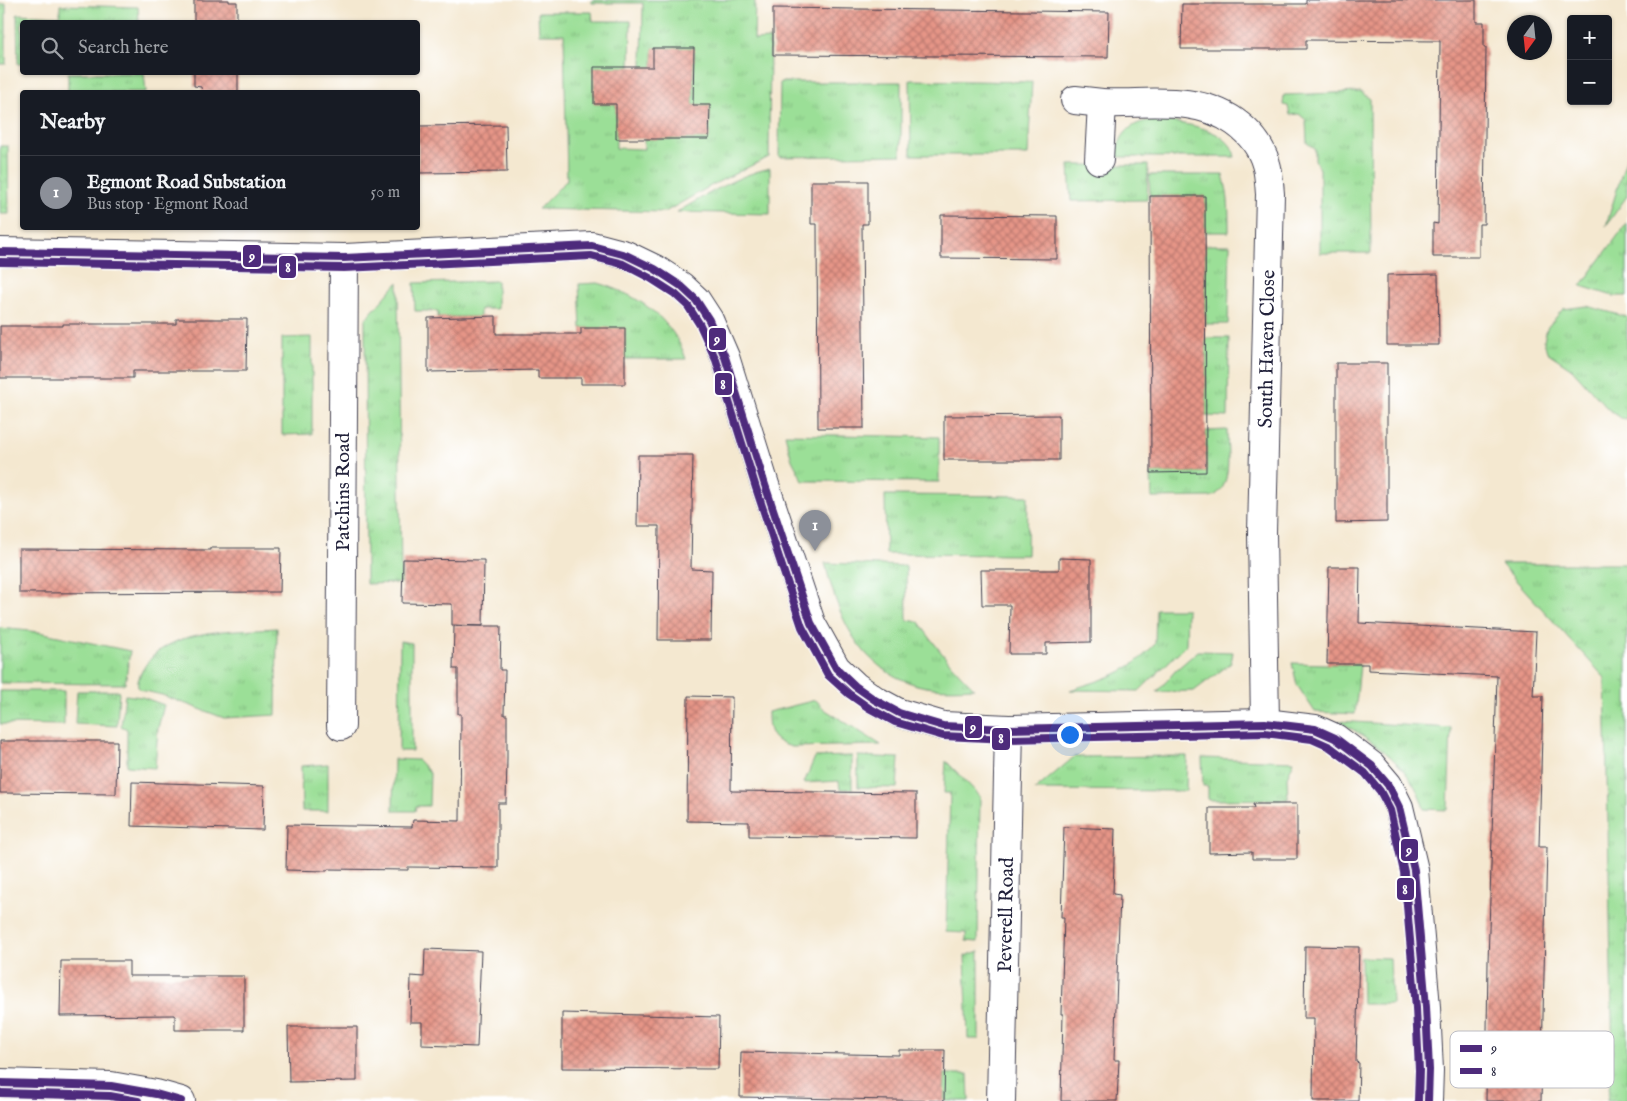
<!DOCTYPE html>
<html lang="en">
<head>
<meta charset="utf-8">
<style>
  :root { --surface:#171b24; --page:#20242c; --text:#f1f3f6; --muted:#9ea1a6; --line:#363941; --accent:#8c9099 }
  body { margin:0; font-family:"IM FELL English",serif; background:var(--page); color:var(--text) }
  .controls { position:absolute; right:15px; top:15px; display:grid; overflow:hidden; border-radius:5px; box-shadow:0 1px 4px #0004 }
  .controls button { width:45px; height:45px; display:grid; place-items:center; padding:0; border:0; border-bottom:1px solid var(--line); background:var(--surface); color:var(--text); font:25px sans-serif }
  .compass { position:absolute; left:1507px; top:15px; width:45px; height:45px; border-radius:50%; background:var(--surface); box-shadow:0 1px 4px #0004; rotate:195deg }
  .you { position:absolute; left:1069px; top:734px; width:18px; height:18px; margin:-12px; border:4px solid #fff; border-radius:50%; background:#1a73e8; box-shadow:0 0 0 8px #1a73e833 }
  .badge { display:grid; place-items:center; width:32px; height:32px; border-radius:50%; background:var(--accent); color:#fff; font-size:16px; font-weight:700 }
  .pin { position:absolute; translate:-50% -41px; filter:drop-shadow(0 1px 2px #0008) }
  .pin::after { content:''; position:absolute; top:26px; width:18px; height:15px; background:inherit; clip-path:polygon(0 0,100% 0,50% 100%) }
  .list { margin:0; padding:0; list-style:none }
  h2 { display:flex; justify-content:space-between; align-items:center; height:65px; margin:0; padding:0 20px; font-size:21px }
  h2 small { font-size:16px; font-weight:400; color:var(--muted) }
  .list li { display:grid; grid-template-columns:32px 1fr auto; gap:15px; align-items:center; box-sizing:border-box; height:75px; padding:0 20px; border-top:1px solid var(--line) }
  .list b { display:block; font-size:19px; white-space:nowrap }
  .list p { margin:0; font-size:16px; white-space:nowrap; color:var(--muted) }
  .list em { font-size:16px; font-style:normal; color:var(--muted) }
  .icon { flex:none; width:28px; height:28px; fill:none; stroke:currentColor; stroke-width:2; stroke-linecap:round; stroke-linejoin:round }
  .map { position:relative; flex:none; width:1627px; height:1101px; overflow:hidden }
  .search { position:absolute; background:var(--surface); box-shadow:0 1px 4px #0004; left:20px; top:20px; width:400px; height:55px; display:flex; align-items:center; gap:12px; box-sizing:border-box; padding:0 18px; border-radius:5px; color:var(--muted); font-size:19px }
  .panel { position:absolute; background:var(--surface); box-shadow:0 1px 4px #0004; left:20px; top:90px; width:400px; height:140px; border-radius:5px }
  .map>svg:first-child { display:block }
  .grass { fill:url(#grass-tufts); stroke:#5e8069 }
  .building { fill:url(#building-cross-hatch) }
  .lines { fill:none; stroke-linecap:round; stroke-linejoin:round }
  .minor-casing { stroke:#424051; stroke-width:30 }
  .minor { stroke:#fff; stroke-width:28 }
  .bus-1-casing { stroke:#fff; stroke-width:11 }
  .bus-2-casing { stroke:#fff; stroke-width:11 }
  .bus-1 { stroke:#4e2b7b; stroke-width:8 }
  .bus-2 { stroke:#4e2b7b; stroke-width:8 }
  .labels { text-anchor:middle; stroke-width:4; stroke-linejoin:round; paint-order:stroke }
  .street-label { font-size:20px; fill:#22223b; stroke:#fff }
  .key { fill:#fff; stroke:#bdbdc4; stroke-width:1 }
  .key-label { font-size:14px; fill:#22223b }
  .line-badge { stroke:#fff; stroke-width:2 }
  .badge-label { font-size:14px; text-anchor:middle; font-weight:bold; fill:#fff }
</style>
</head>
<body>
<div class="map">
<svg width="1627" height="1101" viewBox="0 0 1627 1101">
  <defs>
    <pattern id="grass-tufts" width="24" height="20" patternUnits="userSpaceOnUse" patternTransform="scale(1.25)"><rect width="24" height="20" fill="#9bdf97"/><path d="M3 7l-1-3M5 7V3M7 7l1-3M15 17l-1-3M17 17v-4M19 17l1-3" fill="none" stroke="#85bf83"/></pattern>
    <pattern id="building-cross-hatch" width="8" height="8" patternUnits="userSpaceOnUse" patternTransform="scale(1.25)"><rect width="8" height="8" fill="#e69587"/><path d="M0 0l8 8M0 8l8-8" fill="none" stroke="#ba7970"/></pattern>
  </defs>
  <rect width="100%" height="100%" fill="#fff"/>
  <filter id="ink" filterUnits="userSpaceOnUse"><feTurbulence type="fractalNoise" baseFrequency=".02" numOctaves="2"/><feDisplacementMap in="SourceGraphic" scale="10" xChannelSelector="R" yChannelSelector="G"/><feConvolveMatrix kernelMatrix="1 2 1 2 8 2 1 2 1" color-interpolation-filters="sRGB"/></filter>
  <filter id="wash" filterUnits="userSpaceOnUse"><feTurbulence type="fractalNoise" baseFrequency=".0096" numOctaves="4" result="noise"/><feDisplacementMap in="SourceGraphic" scale="20" xChannelSelector="R" yChannelSelector="G"/><feGaussianBlur stdDeviation="1.12" result="paint"/><feColorMatrix in="noise" values="0 0 0 0 0 0 0 0 0 0 0 0 0 0 0 0 0 1.4 0 .05"/><feComposite in="paint" operator="in"/></filter>
  <g filter="url(#wash)">
    <rect width="100%" height="100%" fill="#f4e8d0"/>
    <g class="grass">
      <polygon points="592,0 755,0 754,40 770,39 769,157 714,184 665,212 538,209 567,180 564,34 539,34 538,12 592,12 593,21 631,21 630,67 594,67 594,104 616,104 616,148 644,149 644,139 709,139 710,105 693,105 694,48 653,48 653,67 642,67 643,3 592,3"/>
      <rect x="0" y="4" width="6" height="60"/>
      <polygon points="60,5 138,7 139,22 22,22 22,64 18,64 17,14 60,16"/>
      <polygon points="68,73 144,73 146,92 68,92"/>
      <polygon points="910,80 1032,82 1028,155 911,155"/>
      <polygon points="780,82 901,82 901,155 779,157"/>
      <polygon points="1361,92 1370,99 1371,253 1320,253 1320,169 1315,160 1315,149 1307,143 1306,120 1299,114 1290,115 1288,106 1283,105 1284,95"/>
      <path d="M 1147,121 C 1171,121 1230,125 1235,157 L 1116,157 C 1118,138 1128,124 1147,121 Z"/>
      <polygon points="0,146 8,146 9,214 0,214"/>
      <polygon points="1627,156 1627,196 1606,226"/>
      <polygon points="1069,165 1148,165 1147,200 1071,201"/>
      <path d="M 770,168 L 770,214 L 677,212 C 707,195 735,176 770,168 Z"/>
      <path d="M 1149,175 L 1223,175 C 1229,194 1229,212 1229,232 L 1205,232 L 1205,196 L 1150,196 Z"/>
      <polygon points="1627,223 1627,296 1613,296 1581,286"/>
      <polygon points="1205,245 1230,245 1228,324 1206,324"/>
      <polygon points="497,281 497,309 480,309 480,317 438,317 438,311 415,311 414,283"/>
      <polygon points="398,282 401,583 366,584 365,320"/>
      <path d="M 598,283 C 637,294 673,319 686,359 L 625,359 L 625,328 L 581,328 L 579,284 Z"/>
      <polygon points="1587,306 1627,317 1627,419 1621,418 1608,409 1572,369 1547,352 1544,341 1547,328 1563,309"/>
      <polygon points="312,337 312,434 282,435 282,338"/>
      <polygon points="1206,338 1229,338 1228,417 1206,416"/>
      <path d="M 1227,430 C 1227,449 1234,492 1210,497 L 1152,498 L 1151,473 L 1206,472 L 1206,431 Z"/>
      <polygon points="785,434 939,437 939,482 803,481 792,460"/>
      <polygon points="885,495 1028,496 1027,555 886,554"/>
      <path d="M 825,563 L 906,566 L 907,620 L 919,622 C 935,646 953,668 974,688 C 955,689 936,690 917,685 C 858,668 838,616 825,563 Z"/>
      <polygon points="1501,564 1627,564 1627,1101 1607,1101 1613,1066 1605,678"/>
      <path d="M 1156,609 L 1187,609 L 1186,645 L 1139,691 L 1070,690 C 1107,678 1128,674 1155,644 Z"/>
      <polygon points="0,628 39,632 130,651 125,684 0,683"/>
      <path d="M 277,628 L 276,715 L 224,718 L 162,695 L 141,690 L 138,687 C 137,680 140,675 143,669 C 167,627 234,631 277,628 Z"/>
      <polygon points="400,641 412,643 412,751 399,751"/>
      <polygon points="1198,651 1233,652 1231,663 1194,691 1157,692 1176,670"/>
      <polygon points="1292,663 1360,665 1355,714 1315,712 1297,685"/>
      <polygon points="0,691 64,691 64,725 0,724"/>
      <polygon points="77,691 119,691 117,726 75,724"/>
      <polygon points="125,695 142,697 164,705 158,728 155,768 127,766 127,729 121,726"/>
      <path d="M 816,700 L 824,709 L 881,745 L 792,747 C 771,741 768,733 768,712 Z"/>
      <path d="M 1338,721 L 1451,728 L 1448,810 L 1424,809 C 1413,767 1374,741 1338,721 Z"/>
      <polygon points="852,756 852,789 840,789 839,781 804,783 815,757"/>
      <polygon points="858,756 899,758 897,788 858,787"/>
      <polygon points="1187,756 1186,791 1035,790 1074,757"/>
      <polygon points="1202,758 1294,761 1287,777 1288,799 1208,800 1208,786 1203,786"/>
      <polygon points="394,759 418,760 430,773 429,806 416,806 415,811 393,811"/>
      <polygon points="946,761 980,796 978,942 966,941 966,933 946,932 950,793 944,793"/>
      <polygon points="328,764 328,811 302,811 301,766"/>
      <polygon points="979,951 979,1039 968,1039 965,956"/>
      <polygon points="1361,957 1390,958 1392,1004 1362,1004"/>
      <polygon points="945,1074 968,1074 969,1101 944,1101"/>
    </g>
    <g id="blocks">
      <g class="building">
        <polygon points="194,0 229,0 229,2 237,2 237,22 194,22"/>
        <polygon points="1306,0 1476,0 1476,22 1484,22 1484,47 1486,47 1484,224 1479,224 1479,257 1433,257 1433,223 1438,224 1440,41 1306,40 1306,49 1181,49 1182,4 1306,4"/>
        <polygon points="773,8 1109,12 1108,57 773,55"/>
        <polygon points="653,48 694,48 693,105 710,105 709,139 616,139 616,104 594,104 594,67 653,67"/>
        <polygon points="194,72 238,72 238,92 202,92 201,87 194,86"/>
        <polygon points="506,125 507,172 418,173 418,126"/>
        <polygon points="811,181 868,181 868,224 862,224 864,428 818,428 817,224 811,224"/>
        <polygon points="1150,196 1205,196 1206,472 1151,473"/>
        <polygon points="941,215 1057,216 1057,259 941,258"/>
        <polygon points="1438,274 1439,345 1387,345 1387,275"/>
        <polygon points="496,316 496,334 581,334 581,328 625,328 625,384 581,384 581,378 538,378 538,370 428,372 428,318"/>
        <polygon points="176,319 247,319 246,371 133,371 133,378 0,378 0,326 63,326 63,324 176,324"/>
        <polygon points="1336,363 1387,363 1387,522 1336,523"/>
        <polygon points="1059,415 1059,460 944,460 944,416"/>
        <polygon points="638,455 693,455 691,569 712,570 711,640 658,640 659,526 637,526"/>
        <polygon points="210,548 281,548 280,592 19,593 19,549 210,550"/>
        <polygon points="1059,558 1091,559 1091,642 1046,643 1046,654 1009,654 1010,605 982,605 981,570 1059,570"/>
        <polygon points="403,559 484,560 483,626 452,625 452,604 402,603"/>
        <polygon points="1329,567 1360,567 1359,623 1536,632 1533,696 1543,696 1539,847 1547,847 1541,1101 1486,1101 1488,962 1497,676 1368,670 1368,664 1327,664"/>
        <polygon points="454,626 501,626 500,670 505,670 504,715 507,715 507,759 506,803 498,803 498,868 408,867 408,870 328,869 327,871 286,870 287,825 412,827 413,820 460,821 461,714 458,714 458,669 453,669"/>
        <polygon points="688,696 732,697 731,791 916,793 916,838 749,836 749,822 687,821"/>
        <polygon points="0,741 117,741 116,794 0,793"/>
        <polygon points="132,782 264,786 263,830 131,826"/>
        <polygon points="1253,804 1297,804 1297,859 1252,859 1252,852 1209,853 1209,808 1254,808"/>
        <polygon points="1064,827 1115,829 1113,894 1120,895 1114,1060 1119,1060 1117,1101 1061,1101 1063,1014 1061,1014 1064,917 1061,917"/>
        <polygon points="1305,946 1359,947 1356,1062 1359,1063 1358,1101 1313,1101 1314,1018 1304,1018"/>
        <polygon points="425,949 481,951 477,1047 422,1045 422,1022 410,1022 411,976 424,977"/>
        <polygon points="61,961 129,961 129,976 244,976 244,1030 175,1030 175,1015 60,1016"/>
        <polygon points="562,1013 719,1017 718,1069 562,1068"/>
        <polygon points="288,1027 357,1027 357,1081 289,1082"/>
        <polygon points="899,1050 945,1050 944,1101 740,1097 741,1052 899,1055"/>
      </g>
    </g>
  </g>
  <g filter="url(#ink)">
    <use href="#blocks" fill-opacity="0" stroke="#424051" stroke-width="1"/>
    <g class="lines">
      <defs>
        <g id="minor">
          <path d="M 1075,100 C 1084,101 1093,102 1102,103 C 1147,105 1195,94 1235,122 C 1249,132 1261,146 1266,164 C 1269,173 1269,184 1270,194 L 1262,533 L 1265,723"/>
          <polyline points="1099,160 1102,103"/>
          <polyline points="0,252 344,258 592,246 626,255 655,269 681,286 696,300 709,320 725,357 765,485 811,623 836,668 855,686 875,700 899,713 943,726 1009,729 1265,723 1315,729 1335,738 1372,766 1388,785 1399,807 1414,870 1426,1007 1429,1070 1428,1101"/>
          <polyline points="341,726 344,258"/>
          <polyline points="0,1083 111,1086 156,1094 181,1101"/>
          <polyline points="1001,1101 1009,729"/>
        </g>
      </defs>
      <use href="#minor" class="minor-casing"/>
      <use href="#minor" class="minor"/>
      <defs>
        <g id="bus-1">
          <polyline points="0,252 344,258 592,246 626,255 655,269 681,286 696,300 709,320 725,357 765,485 811,623 836,668 855,686 875,700 899,713 943,726 1009,729 1265,723 1315,729 1335,738 1372,766 1388,785 1399,807 1414,870 1426,1007 1429,1070 1428,1101"/>
          <polyline points="0,1083 111,1086 156,1094 181,1101"/>
        </g>
        <g id="bus-2">
          <polyline points="0,262 344,268 591,256 623,264 650,278 675,294 688,306 700,325 716,360 756,488 802,627 828,675 849,694 869,708 895,722 943,736 1009,739 1265,733 1312,739 1330,747 1365,773 1380,791 1390,810 1404,872 1416,1008 1419,1070 1418,1101"/>
          <polyline points="0,1093 110,1096 138,1101"/>
        </g>
      </defs>
      <use href="#bus-1" class="bus-1-casing"/>
      <use href="#bus-2" class="bus-2-casing"/>
      <use href="#bus-1" class="bus-1"/>
      <use href="#bus-2" class="bus-2"/>
    </g>
  </g>
  <g class="labels">
    <g class="street-label">
      <text transform="translate(1266 349) rotate(-89)" y="7">South Haven Close</text>
      <text transform="translate(342 492) rotate(-90)" y="7">Patchins Road</text>
      <text transform="translate(1005 915) rotate(-89)" y="7">Peverell Road</text>
    </g>
  </g>
  <rect x="1450" y="1031" width="164" height="57" rx="8" class="key"/>
  <rect x="1460" y="1045" width="22" height="7" fill="#4e2b7b"/>
  <rect x="1460" y="1068" width="22" height="6" fill="#4e2b7b"/>
  <g class="key-label">
    <text x="1491" y="1053">9</text>
    <text x="1491" y="1076">8</text>
  </g>
  <g class="line-badge">
    <rect x="242" y="244" width="20" height="24" rx="5" fill="#4e2b7b"/>
    <rect x="278" y="255" width="19" height="24" rx="5" fill="#4e2b7b"/>
    <rect x="708" y="327" width="19" height="24" rx="5" fill="#4e2b7b"/>
    <rect x="714" y="372" width="19" height="24" rx="5" fill="#4e2b7b"/>
    <rect x="964" y="715" width="19" height="24" rx="5" fill="#4e2b7b"/>
    <rect x="991" y="727" width="20" height="24" rx="5" fill="#4e2b7b"/>
    <rect x="1400" y="838" width="19" height="24" rx="5" fill="#4e2b7b"/>
    <rect x="1396" y="877" width="19" height="24" rx="5" fill="#4e2b7b"/>
  </g>
  <g class="badge-label">
    <text x="252" y="261">9</text>
    <text x="288" y="272">8</text>
    <text x="717" y="344">9</text>
    <text x="723" y="389">8</text>
    <text x="973" y="732">9</text>
    <text x="1001" y="743">8</text>
    <text x="1409" y="855">9</text>
    <text x="1405" y="894">8</text>
  </g>
</svg>
<div class="controls">
<button>+</button>
<button>−</button>
</div>
<svg class="compass" viewBox="-18 -18 36 36"><path d="M0-13l5 13h-10z" fill="#e53935"/><path d="M0 13l5-13h-10z" fill="#9ea1a6"/></svg>
<div class="you"></div>
<div class="pin badge" style="left:815px;top:551px">1</div>
<div class="search"><svg class="icon" aria-label="search" viewBox="0 0 24 24"><circle cx="10" cy="10" r="6"/><path d="M15 15l6 6"/></svg>Search here</div>
<section class="panel">
<h2>Nearby<small></small></h2>
<ul class="list">
<li><span class="badge">1</span><div><b>Egmont Road Substation</b><p>Bus stop · Egmont Road</p></div><em>50 m</em></li>
</ul>
</section>
</div>
</body>
</html>
